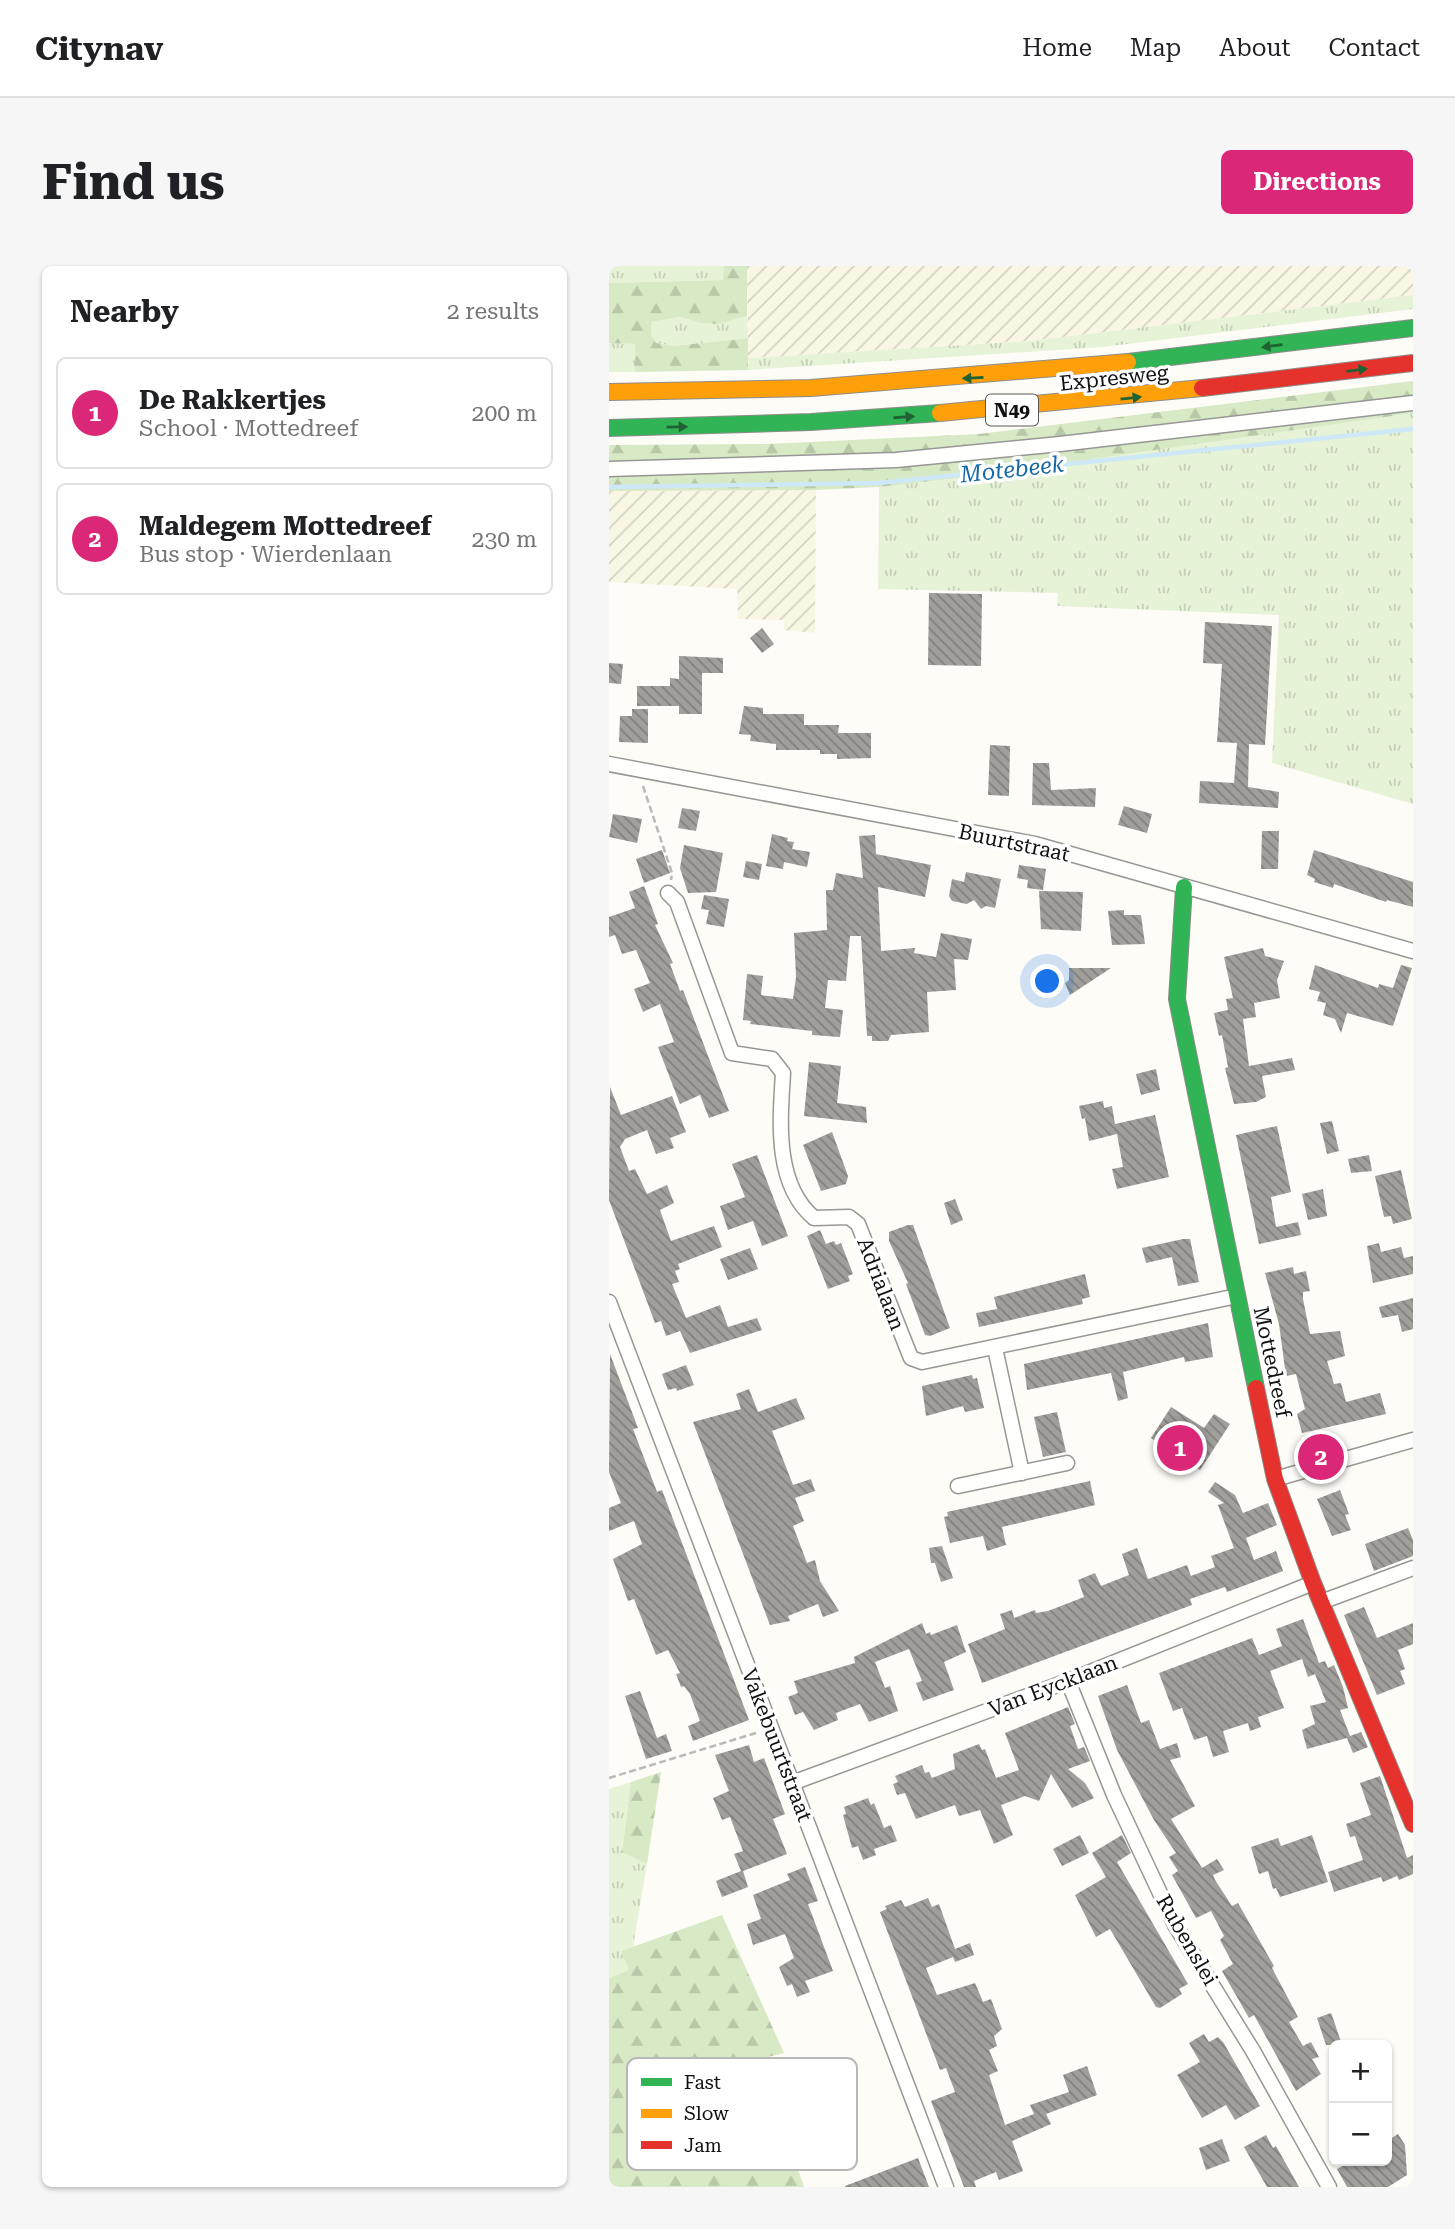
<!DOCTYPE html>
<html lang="en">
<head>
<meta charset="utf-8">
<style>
  :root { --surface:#fff; --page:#f6f6f6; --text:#202124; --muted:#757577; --line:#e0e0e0; --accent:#db2777 }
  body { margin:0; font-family:"Roboto Serif",serif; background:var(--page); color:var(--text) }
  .controls { position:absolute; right:21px; bottom:21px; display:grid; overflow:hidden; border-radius:10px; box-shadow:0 2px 5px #0004 }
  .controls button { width:63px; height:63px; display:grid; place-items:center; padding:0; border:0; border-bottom:2px solid var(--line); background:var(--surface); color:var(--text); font:35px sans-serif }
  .you { position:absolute; left:439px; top:716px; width:24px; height:24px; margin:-18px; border:5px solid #fff; border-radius:50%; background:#1a73e8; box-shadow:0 0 0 10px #1a73e833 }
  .badge { display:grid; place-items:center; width:46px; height:46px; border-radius:50%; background:var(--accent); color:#fff; font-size:23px; font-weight:700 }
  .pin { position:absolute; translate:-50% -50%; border:4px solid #fff; box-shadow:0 2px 7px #0006 }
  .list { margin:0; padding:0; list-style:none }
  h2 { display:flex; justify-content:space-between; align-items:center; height:91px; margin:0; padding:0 28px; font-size:30px }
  h2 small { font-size:23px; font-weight:400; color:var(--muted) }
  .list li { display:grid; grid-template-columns:46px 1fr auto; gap:21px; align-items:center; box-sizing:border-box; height:112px; margin:0 14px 14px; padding:0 14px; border:2px solid var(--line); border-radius:10px }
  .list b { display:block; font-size:26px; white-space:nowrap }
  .list p { margin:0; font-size:23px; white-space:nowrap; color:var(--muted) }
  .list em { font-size:23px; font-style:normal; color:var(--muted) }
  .map { position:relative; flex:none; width:804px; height:1921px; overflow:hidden; border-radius:10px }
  header { display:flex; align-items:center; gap:42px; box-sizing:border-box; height:98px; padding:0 35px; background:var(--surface); border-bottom:2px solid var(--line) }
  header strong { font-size:33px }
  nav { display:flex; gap:38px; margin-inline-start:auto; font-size:24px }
  .intro { display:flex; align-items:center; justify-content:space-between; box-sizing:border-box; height:168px; padding:0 42px }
  h1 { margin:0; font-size:49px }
  .button { padding:18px 32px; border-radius:10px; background:var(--accent); color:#fff; font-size:24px; font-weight:700 }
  main { display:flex; gap:42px; padding:0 42px }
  aside { flex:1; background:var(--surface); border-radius:10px; box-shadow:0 2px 5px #0004 }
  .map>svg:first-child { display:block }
  .farmland { fill:url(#farmland-furrows) }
  .grass { fill:url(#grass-tufts) }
  .forest { fill:url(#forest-firs) }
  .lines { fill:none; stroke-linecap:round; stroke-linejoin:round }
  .stream { stroke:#cde8f7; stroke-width:4.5 }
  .building { fill:url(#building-back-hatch) }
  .street-casing { stroke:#979795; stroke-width:17 }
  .fast-casing { stroke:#8e8d8b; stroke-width:18 }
  .slow-casing { stroke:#8e8d8b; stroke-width:18 }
  .jam-casing { stroke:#8e8d8b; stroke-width:18 }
  .path { stroke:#b9b9b8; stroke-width:2.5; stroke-dasharray:7 3.5; stroke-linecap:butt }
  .street { stroke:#fffffe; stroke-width:14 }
  .fast { stroke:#30b455; stroke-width:16 }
  .slow { stroke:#ff9f0a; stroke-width:16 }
  .jam { stroke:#e5322d; stroke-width:16 }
  .oneway { fill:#206233 }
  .labels { text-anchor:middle; stroke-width:7; stroke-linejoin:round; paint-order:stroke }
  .shield { fill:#fff; stroke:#585858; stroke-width:2 }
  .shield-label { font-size:19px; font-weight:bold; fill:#111 }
  .street-label { font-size:21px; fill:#111; stroke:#fff }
  .water-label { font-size:23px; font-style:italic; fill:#1768a6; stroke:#fff }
  .key { fill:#fff; stroke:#b8b8b8; stroke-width:2 }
  .key-label { font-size:19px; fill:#111 }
</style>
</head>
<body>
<header>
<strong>Citynav</strong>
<nav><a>Home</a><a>Map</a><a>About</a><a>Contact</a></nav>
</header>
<div class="intro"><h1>Find us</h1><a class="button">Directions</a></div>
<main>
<aside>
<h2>Nearby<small>2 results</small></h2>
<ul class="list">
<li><span class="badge">1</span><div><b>De Rakkertjes</b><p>School · Mottedreef</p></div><em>200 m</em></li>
<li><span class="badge">2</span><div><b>Maldegem Mottedreef</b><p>Bus stop · Wierdenlaan</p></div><em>230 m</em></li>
</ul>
</aside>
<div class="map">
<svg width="804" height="1921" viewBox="0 0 804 1921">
  <defs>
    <pattern id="farmland-furrows" width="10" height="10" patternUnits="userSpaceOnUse" patternTransform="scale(1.75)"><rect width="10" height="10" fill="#f9f7e4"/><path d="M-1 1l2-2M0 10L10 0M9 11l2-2" fill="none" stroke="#d4d3c3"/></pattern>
    <pattern id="grass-tufts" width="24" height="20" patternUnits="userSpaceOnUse" patternTransform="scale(1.75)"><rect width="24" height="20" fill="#e7f3d7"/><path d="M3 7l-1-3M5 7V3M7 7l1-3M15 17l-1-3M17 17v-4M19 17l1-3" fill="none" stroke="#c5cfb8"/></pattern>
    <pattern id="forest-firs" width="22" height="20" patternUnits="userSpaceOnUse" patternTransform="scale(1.75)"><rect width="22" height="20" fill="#d8eac5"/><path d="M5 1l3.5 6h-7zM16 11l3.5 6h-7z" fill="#b8c8a8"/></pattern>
    <pattern id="building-back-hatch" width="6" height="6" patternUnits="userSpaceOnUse" patternTransform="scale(1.75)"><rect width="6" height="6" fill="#a19f9c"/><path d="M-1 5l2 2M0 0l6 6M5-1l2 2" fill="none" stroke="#82807e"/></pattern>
  </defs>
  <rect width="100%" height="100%" fill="#fdfcf7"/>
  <g class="farmland">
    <polygon points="138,0 804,0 804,29 420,75 139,92"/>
    <polygon points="207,224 206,367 175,364 175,354 129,353 128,323 0,316 0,225"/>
  </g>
  <g class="grass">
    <polygon points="0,0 115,0 115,14 0,17"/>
    <polygon points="804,29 804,43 494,81 139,104 139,92 420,75"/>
    <polygon points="138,50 139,72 65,80 47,77 42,69 42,56 72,51 91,57 109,58"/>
    <polygon points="0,77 26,78 26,106 0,106"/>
    <polygon points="804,147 804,538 663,497 670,349 448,340 449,327 269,323 270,221 473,198 473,194"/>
    <polygon points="22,1516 13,1585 38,1598 24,1681 12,1685 21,1704 0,1712 0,1523"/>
  </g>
  <g class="forest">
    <polygon points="115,0 138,0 138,50 109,58 91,57 72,51 42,56 42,69 47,77 65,80 139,72 139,104 26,106 26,78 0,77 0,17 114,14"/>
    <polygon points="804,115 804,147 434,200 473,198 270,221 207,224 0,225 0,179 158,178 370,168"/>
    <polygon points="52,1506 38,1598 13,1586 22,1516"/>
    <polygon points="113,1649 175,1787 151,1793 195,1921 0,1921 0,1712 20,1704 12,1685"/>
  </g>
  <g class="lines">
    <polyline class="stream" points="0,221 270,217 804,163"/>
  </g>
  <g class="building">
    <polygon points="320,327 373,328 372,400 319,399"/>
    <polygon points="596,356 663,360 656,479 640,478 639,521 670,526 669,542 590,537 591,515 625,517 628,477 608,476 613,398 594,397"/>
    <polygon points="153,362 165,378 153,387 141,372"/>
    <polygon points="70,390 114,392 114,407 93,407 93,448 70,448 70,440 28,440 28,420 61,420 61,412 70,413"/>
    <polygon points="0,397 14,398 12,418 0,417"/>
    <polygon points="135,440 154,442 154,448 195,448 195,459 230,459 229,467 262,467 262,492 228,493 228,488 211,488 211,484 167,484 167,478 141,475 142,469 130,468"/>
    <polygon points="23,443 39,443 39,477 10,476 11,450 23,450"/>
    <polygon points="381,479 401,480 400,530 379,529"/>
    <polygon points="424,497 440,497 442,524 487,522 486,541 423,539"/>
    <polygon points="515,540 543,548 538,567 509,559"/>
    <polygon points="73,542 91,545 87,565 69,562"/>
    <polygon points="4,548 33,553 28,577 0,571"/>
    <polygon points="653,565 670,565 669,603 652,603"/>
    <polygon points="163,568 179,572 178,575 185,576 183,583 201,586 198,601 175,596 174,603 157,600"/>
    <polygon points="266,569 267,588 322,599 316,631 269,621 272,685 306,682 305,687 327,691 332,667 363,673 359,694 345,693 347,724 318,726 320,766 282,769 279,775 263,775 263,770 258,770 252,670 241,670 237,715 219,714 216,742 234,744 231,771 203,769 203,765 141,758 142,755 134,754 138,708 154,710 152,729 184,733 187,711 185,667 218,664 217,624 224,624 227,607 254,612 250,570"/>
    <polygon points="75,579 114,587 107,626 79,627 71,602"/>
    <polygon points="53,584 61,607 35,617 27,593"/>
    <polygon points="705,584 804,616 804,641 778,634 777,636 725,618 724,622 705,616 706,613 698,609"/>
    <polygon points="137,595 153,598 150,614 134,611"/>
    <polygon points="410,599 437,603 434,624 418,622 419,614 408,612"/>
    <polygon points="357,606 392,613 386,642 377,640 372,643 365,634 358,638 343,635 340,630 343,613 355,616"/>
    <polygon points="35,620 49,658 46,659 64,697 61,698 71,725 74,724 120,845 100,852 91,829 71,838 49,781 65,776 51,738 34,746 25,723 41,717 27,684 13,688 6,669 0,671 0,651 26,642 20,626"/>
    <polygon points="430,625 474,626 472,665 432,663"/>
    <polygon points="95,629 120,633 115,661 97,658 100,644 92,643"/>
    <polygon points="515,644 515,649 532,649 536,678 503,679 499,645"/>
    <polygon points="654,682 656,690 675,695 668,714 671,732 645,737 647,751 634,753 640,800 683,792 686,804 653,810 657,831 647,836 625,838 616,802 619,801 613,769 610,770 605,747 619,744 617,733 624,732 615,691"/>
    <polygon points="706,699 769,722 770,718 784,722 792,699 803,702 784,760 738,747 732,767 726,753 714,749 717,737 708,735 711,726 700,723"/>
    <polygon points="460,702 502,702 461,729 456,717 460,714"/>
    <polygon points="200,796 232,800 228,837 257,841 258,857 195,850"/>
    <polygon points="547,803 551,824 532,829 527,808"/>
    <polygon points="1,821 12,849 63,830 77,866 61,872 65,882 47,888 38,864 16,873 11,881 20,905 26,903 38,928 58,919 65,937 51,944 62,975 105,960 113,981 69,998 71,1003 66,1005 70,1016 63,1018 77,1052 111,1039 119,1061 148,1052 153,1064 81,1087 71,1065 57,1070 52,1055 46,1057 0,934"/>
    <polygon points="494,835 495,842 503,840 506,858 546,849 560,911 508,923 503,903 514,901 508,868 480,875 476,852 473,853 470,840"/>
    <polygon points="723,855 730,885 718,888 711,857"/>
    <polygon points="668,860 682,926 662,931 667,961 689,956 692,969 650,978 627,869"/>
    <polygon points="223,866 239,910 237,918 212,925 194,879"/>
    <polygon points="148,889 179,970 153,980 144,955 119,964 111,940 136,931 123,898"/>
    <polygon points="760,889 763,905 742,907 739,893"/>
    <polygon points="792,904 803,953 784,958 782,950 775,951 766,910"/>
    <polygon points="714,923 718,950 699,954 693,928"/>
    <polygon points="346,933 354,954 342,959 335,937"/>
    <polygon points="299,959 304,959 341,1062 321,1070 316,1069 297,1018 299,1017 280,975 280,966"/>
    <polygon points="211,964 217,978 225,975 227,979 232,977 244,1008 239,1010 241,1015 219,1023 198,970"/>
    <polygon points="574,973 581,973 590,1016 569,1020 563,991 537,997 533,982"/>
    <polygon points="770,977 772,986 792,981 795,992 804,990 804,1008 764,1017 758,980"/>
    <polygon points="141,982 149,1003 119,1014 111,993"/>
    <polygon points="684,1001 685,1008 697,1005 701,1025 694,1026 694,1033 701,1068 731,1065 736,1090 718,1095 725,1118 732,1117 737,1136 771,1127 777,1148 693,1167 688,1148 696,1143 687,1108 677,1110 670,1058 656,1007"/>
    <polygon points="476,1008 481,1031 473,1033 474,1038 370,1061 367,1047 388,1043 385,1031"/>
    <polygon points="804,1032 804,1063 793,1066 789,1049 773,1052 770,1041"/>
    <polygon points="599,1057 604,1091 576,1096 575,1091 514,1106 519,1132 509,1135 502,1107 418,1124 415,1098"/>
    <polygon points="1,1088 29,1162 24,1163 48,1226 53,1224 140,1454 84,1475 79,1460 91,1455 81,1428 75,1420 72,1421 67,1408 71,1407 59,1384 47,1389 25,1333 19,1335 4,1293 33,1278 25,1255 0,1265 0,1242 12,1237 0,1206"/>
    <polygon points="77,1099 85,1119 68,1125 67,1122 59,1124 53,1108"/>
    <polygon points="363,1109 364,1113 368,1112 375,1142 356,1146 354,1140 317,1150 313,1120"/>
    <polygon points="140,1123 149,1146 187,1132 196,1153 163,1165 184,1219 202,1213 206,1225 186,1232 195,1255 184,1260 198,1297 206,1294 211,1315 230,1345 214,1351 209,1338 179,1350 181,1355 161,1359 84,1156 132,1143 127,1128"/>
    <polygon points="562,1141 595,1162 605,1148 621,1158 591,1204 542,1172"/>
    <polygon points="448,1146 457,1186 434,1191 425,1151"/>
    <polygon points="481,1215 486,1239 393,1261 397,1279 378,1285 374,1270 341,1277 335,1251 339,1250 338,1246"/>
    <polygon points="606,1216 626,1229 634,1247 659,1237 668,1259 637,1272 645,1294 667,1285 674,1305 618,1326 616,1321 581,1333 583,1339 373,1417 359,1378 396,1363 391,1348 403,1344 405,1352 426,1344 427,1347 439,1345 475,1331 469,1314 486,1307 492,1320 520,1309 513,1288 528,1282 539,1313 578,1299 582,1310 606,1301 602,1290 625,1282 609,1239 615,1237 599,1226"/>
    <polygon points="731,1224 740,1248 736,1249 742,1264 723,1270 708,1233"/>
    <polygon points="799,1262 804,1274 804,1290 765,1305 756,1278"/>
    <polygon points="333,1280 344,1312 332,1316 326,1297 322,1297 320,1282"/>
    <polygon points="755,1341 768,1372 804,1357 804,1378 789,1384 796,1403 791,1405 796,1418 768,1429 735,1349"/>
    <polygon points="694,1353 710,1397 716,1395 719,1402 725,1399 734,1421 739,1442 731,1444 741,1470 752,1466 759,1481 744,1487 738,1472 698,1483 693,1464 706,1458 701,1440 717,1436 706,1408 699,1411 693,1393 661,1405 675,1442 649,1451 652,1461 641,1465 639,1457 614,1465 620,1486 604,1491 598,1470 585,1474 573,1442 564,1445 550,1407 643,1372 650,1389 673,1380 667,1363"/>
    <polygon points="313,1357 317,1368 321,1366 322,1369 348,1359 357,1386 335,1396 345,1424 314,1435 307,1417 313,1415 300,1383 266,1396 276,1422 281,1420 289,1445 260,1456 251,1438 227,1447 229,1454 205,1464 194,1446 186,1449 179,1431 189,1427 185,1415 246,1397 245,1391"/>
    <polygon points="518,1419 532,1457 540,1454 551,1483 568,1477 572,1491 561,1494 586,1540 562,1553 593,1602 608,1593 615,1604 604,1609 606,1614 623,1640 629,1637 665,1700 663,1702 689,1751 680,1756 694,1780 702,1776 710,1791 703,1793 712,1808 687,1825 645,1749 640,1752 613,1705 624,1698 611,1674 615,1670 602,1645 587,1652 563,1609 569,1605 560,1591 567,1587 545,1554 508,1484 489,1430"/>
    <polygon points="31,1425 48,1472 57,1468 63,1485 37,1493 16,1430"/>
    <polygon points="459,1441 466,1458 461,1460 469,1483 475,1481 481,1495 459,1503 476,1517 485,1532 463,1542 442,1508 430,1535 416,1530 392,1539 404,1569 385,1578 371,1544 350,1550 346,1539 307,1553 296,1527 288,1529 284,1518 289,1516 286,1510 313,1499 316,1507 320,1506 323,1512 346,1503 344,1488 370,1478 373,1484 376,1483 387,1512 410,1504 396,1467"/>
    <polygon points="140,1479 145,1496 155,1492 176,1548 164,1553 178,1588 134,1605 139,1621 113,1631 107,1615 132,1605 125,1588 134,1585 121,1551 113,1554 104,1532 120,1525 106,1489"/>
    <polygon points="771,1510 798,1592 804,1589 804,1608 790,1614 788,1610 774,1616 772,1611 725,1626 719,1606 754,1594 746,1570 741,1571 737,1558 762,1549 751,1517"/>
    <polygon points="259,1532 262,1539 265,1537 275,1562 282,1559 288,1575 265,1583 267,1589 254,1594 249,1580 243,1582 234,1549 237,1548 235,1541"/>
    <polygon points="471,1569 480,1587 453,1600 444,1583"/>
    <polygon points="513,1569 522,1587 508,1596 579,1718 570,1723 573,1728 551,1742 547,1741 501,1663 487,1671 466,1629 497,1611 483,1587"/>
    <polygon points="703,1569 719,1616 671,1631 667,1622 664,1623 659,1605 650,1608 642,1581 669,1572 672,1580"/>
    <polygon points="196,1601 209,1635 199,1638 224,1705 196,1715 201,1726 188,1731 183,1718 178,1720 170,1701 185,1692 176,1668 144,1679 138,1658 152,1653 144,1629 181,1614 178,1608"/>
    <polygon points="319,1632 323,1641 330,1638 346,1683 361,1677 365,1689 346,1696 344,1691 317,1702 328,1729 366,1717 374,1736 382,1733 393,1763 385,1770 388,1780 380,1784 389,1805 380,1809 396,1859 425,1848 421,1839 460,1826 454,1809 478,1800 488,1829 437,1848 442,1858 403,1875 414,1905 390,1914 387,1906 365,1915 367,1921 355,1921 322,1835 346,1826 337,1802 331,1804 271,1646 278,1643 276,1640 292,1634 296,1641"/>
    <polygon points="722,1747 725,1755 733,1779 717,1779 708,1752"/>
    <polygon points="595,1768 600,1776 609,1771 614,1776 651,1840 626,1854 617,1839 593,1852 568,1809 591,1796 580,1777"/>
    <polygon points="789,1868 796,1879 798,1909 779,1921 738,1921 728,1903 743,1895 778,1895 778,1875"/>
    <polygon points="657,1869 664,1882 667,1880 690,1921 658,1921 635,1881"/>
    <polygon points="613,1873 621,1895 597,1904 590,1882"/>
    <polygon points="309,1892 320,1921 236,1921 236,1920"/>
  </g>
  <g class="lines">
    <defs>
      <g id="street">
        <polyline points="0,203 287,194 451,178 804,137"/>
        <polyline points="0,498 426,578 804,685"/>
        <path d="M 59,627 L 68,636 L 123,787 L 163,793 L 174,807 C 171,855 165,918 205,952 L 240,951 L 249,958 L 302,1092 L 313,1096 L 628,1030"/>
        <polyline points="0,1036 337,1921"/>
        <polyline points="386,1082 413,1207"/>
        <polyline points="666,1213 804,1174"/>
        <polyline points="349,1220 458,1197"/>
        <polyline points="712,1336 804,1302"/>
        <polyline points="459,1415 505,1529 566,1659 644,1785 720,1921"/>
        <polyline points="183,1517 459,1415 704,1317"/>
      </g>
      <g id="fast">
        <polyline points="519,96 804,62"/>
        <polyline points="0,162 202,156 331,147"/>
        <polyline points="575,621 568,733 647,1122"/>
      </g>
      <g id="slow">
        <polyline points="0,126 202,122 519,96"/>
        <polyline points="331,147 593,122"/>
      </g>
      <g id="jam">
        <polyline points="593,122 804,97"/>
        <polyline points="647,1122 666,1213 704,1317 804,1558"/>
      </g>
    </defs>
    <use href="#street" class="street-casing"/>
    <use href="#fast" class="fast-casing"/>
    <use href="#slow" class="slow-casing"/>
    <use href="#jam" class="jam-casing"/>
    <g class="path">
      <polyline points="34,520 63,607 62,614"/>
      <polyline points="0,1512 147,1467"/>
    </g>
    <use href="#street" class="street"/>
    <use href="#fast" class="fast"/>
    <use href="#slow" class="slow"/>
    <use href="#jam" class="jam"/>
  </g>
  <defs><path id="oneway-solid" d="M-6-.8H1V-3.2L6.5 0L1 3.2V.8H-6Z" transform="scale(1.75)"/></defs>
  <g class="oneway">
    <use href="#oneway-solid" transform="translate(663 80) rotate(173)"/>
    <use href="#oneway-solid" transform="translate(748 104) rotate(-7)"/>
    <use href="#oneway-solid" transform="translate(364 112) rotate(177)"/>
    <use href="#oneway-solid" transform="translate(522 132) rotate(-6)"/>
    <use href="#oneway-solid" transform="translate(295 151) rotate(-4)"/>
    <use href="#oneway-solid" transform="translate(68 161) rotate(-1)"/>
  </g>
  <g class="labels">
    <rect class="shield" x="377" y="128.5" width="52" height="31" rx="5"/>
    <g class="shield-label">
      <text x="403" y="151">N49</text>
    </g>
    <g class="street-label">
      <text transform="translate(505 112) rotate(-6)" y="7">Expresweg</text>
      <text transform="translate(405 577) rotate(12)" y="7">Buurtstraat</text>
      <text transform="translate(272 1018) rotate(69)" y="7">Adrialaan</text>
      <text transform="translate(663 1096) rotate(78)" y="7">Mottedreef</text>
      <text transform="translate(444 1420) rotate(-21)" y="7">Van Eycklaan</text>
      <text transform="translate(168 1479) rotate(69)" y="7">Vakebuurtstraat</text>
      <text transform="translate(578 1674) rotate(60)" y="7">Rubenslei</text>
    </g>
    <g class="water-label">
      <text transform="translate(403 203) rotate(-6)" y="8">Motebeek</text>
    </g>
  </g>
  <rect x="18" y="1792" width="230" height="112" rx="10" class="key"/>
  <rect x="32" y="1812" width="31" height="8" fill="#30b455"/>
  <rect x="32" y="1843" width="31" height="9" fill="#ff9f0a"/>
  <rect x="32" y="1875" width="31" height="8" fill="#e5322d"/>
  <g class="key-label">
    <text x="75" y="1823">Fast</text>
    <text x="75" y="1854">Slow</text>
    <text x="75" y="1886">Jam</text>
  </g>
</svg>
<div class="controls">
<button>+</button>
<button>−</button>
</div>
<div class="you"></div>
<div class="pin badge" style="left:571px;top:1182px">1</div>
<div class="pin badge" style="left:712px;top:1191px">2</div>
</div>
</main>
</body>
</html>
